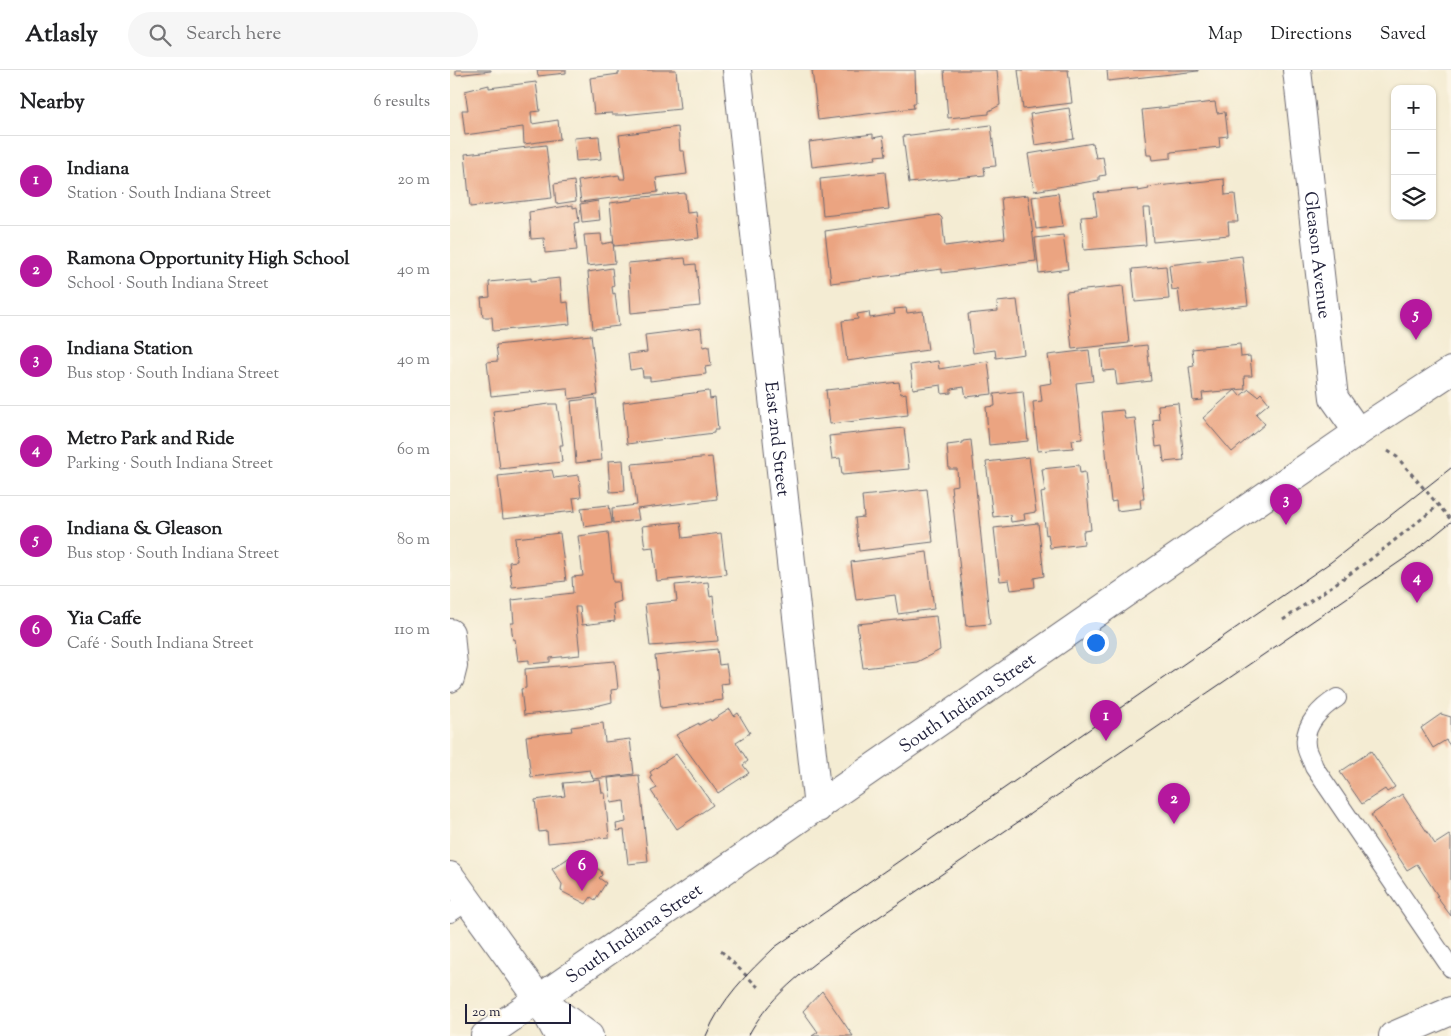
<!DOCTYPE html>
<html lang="en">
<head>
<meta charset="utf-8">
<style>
  :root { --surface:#fff; --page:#f6f6f6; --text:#202124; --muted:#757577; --line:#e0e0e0; --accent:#b5179e }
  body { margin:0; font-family:"Sorts Mill Goudy",serif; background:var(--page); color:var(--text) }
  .controls { position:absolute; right:15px; top:15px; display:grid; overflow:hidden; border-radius:10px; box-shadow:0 1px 4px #0004 }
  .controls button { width:45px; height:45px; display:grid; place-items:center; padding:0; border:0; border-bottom:1px solid var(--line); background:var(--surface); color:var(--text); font:25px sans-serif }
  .scale { position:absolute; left:15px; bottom:12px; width:106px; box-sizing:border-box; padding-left:5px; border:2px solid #22223b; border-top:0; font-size:14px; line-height:18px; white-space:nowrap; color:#22223b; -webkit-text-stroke:4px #fcf5e5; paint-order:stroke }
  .you { position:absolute; left:645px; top:572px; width:18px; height:18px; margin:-12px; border:4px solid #fff; border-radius:50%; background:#1a73e8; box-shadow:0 0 0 8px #1a73e833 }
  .badge { display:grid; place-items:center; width:32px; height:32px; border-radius:50%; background:var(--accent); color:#fff; font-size:16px; font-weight:700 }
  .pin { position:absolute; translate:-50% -41px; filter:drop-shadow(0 1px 2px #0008) }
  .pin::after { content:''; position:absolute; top:26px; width:18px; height:15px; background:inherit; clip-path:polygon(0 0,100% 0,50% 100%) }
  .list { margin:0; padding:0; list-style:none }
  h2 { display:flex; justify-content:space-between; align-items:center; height:65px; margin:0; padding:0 20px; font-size:21px }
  h2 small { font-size:16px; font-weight:400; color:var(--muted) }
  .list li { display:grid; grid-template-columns:32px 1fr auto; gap:15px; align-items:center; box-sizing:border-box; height:90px; padding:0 20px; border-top:1px solid var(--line) }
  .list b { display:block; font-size:19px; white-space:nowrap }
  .list p { margin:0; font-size:16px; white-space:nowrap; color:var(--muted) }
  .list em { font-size:16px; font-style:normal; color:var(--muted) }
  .icon { flex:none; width:28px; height:28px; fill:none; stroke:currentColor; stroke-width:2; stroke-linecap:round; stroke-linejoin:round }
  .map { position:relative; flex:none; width:1001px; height:966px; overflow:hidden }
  header { display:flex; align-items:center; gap:30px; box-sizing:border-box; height:70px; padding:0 25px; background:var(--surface); border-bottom:1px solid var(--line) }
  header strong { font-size:24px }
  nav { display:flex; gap:28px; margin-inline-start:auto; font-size:18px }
  .search { width:350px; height:45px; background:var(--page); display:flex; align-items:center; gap:12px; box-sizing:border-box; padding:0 18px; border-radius:28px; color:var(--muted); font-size:19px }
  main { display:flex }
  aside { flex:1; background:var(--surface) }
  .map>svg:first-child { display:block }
  .building { fill:#eba481 }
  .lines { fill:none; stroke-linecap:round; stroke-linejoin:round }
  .lane-casing { stroke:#6c6970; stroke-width:20 }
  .street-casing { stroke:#6c6970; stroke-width:30 }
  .secondary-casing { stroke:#6c6970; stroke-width:30 }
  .path { stroke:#6c6970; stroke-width:3; stroke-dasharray:4 4; stroke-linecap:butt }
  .lane { stroke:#fff; stroke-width:18 }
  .street { stroke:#fff; stroke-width:28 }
  .secondary { stroke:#fff; stroke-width:28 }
  .tram { stroke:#22223b; stroke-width:1 }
  .labels { text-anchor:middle; stroke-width:4; stroke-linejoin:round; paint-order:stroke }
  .street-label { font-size:18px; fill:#22223b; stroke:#fcf5e5 }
</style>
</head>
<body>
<header>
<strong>Atlasly</strong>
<div class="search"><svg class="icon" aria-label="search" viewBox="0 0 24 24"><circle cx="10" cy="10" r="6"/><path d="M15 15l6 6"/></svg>Search here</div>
<nav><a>Map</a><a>Directions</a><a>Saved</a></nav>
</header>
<main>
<aside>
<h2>Nearby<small>6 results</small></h2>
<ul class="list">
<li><span class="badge">1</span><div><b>Indiana</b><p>Station · South Indiana Street</p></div><em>20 m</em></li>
<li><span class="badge">2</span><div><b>Ramona Opportunity High School</b><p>School · South Indiana Street</p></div><em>40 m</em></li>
<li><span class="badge">3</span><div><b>Indiana Station</b><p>Bus stop · South Indiana Street</p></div><em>40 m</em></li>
<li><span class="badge">4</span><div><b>Metro Park and Ride</b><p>Parking · South Indiana Street</p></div><em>60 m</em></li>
<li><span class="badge">5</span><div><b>Indiana &amp; Gleason</b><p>Bus stop · South Indiana Street</p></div><em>80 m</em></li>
<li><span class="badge">6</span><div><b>Yia Caffe</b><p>Café · South Indiana Street</p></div><em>110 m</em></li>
</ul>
</aside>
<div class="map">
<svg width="1001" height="966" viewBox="0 0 1001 966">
  <rect width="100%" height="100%" fill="#fcf5e5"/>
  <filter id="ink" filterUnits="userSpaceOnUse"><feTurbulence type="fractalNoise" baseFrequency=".02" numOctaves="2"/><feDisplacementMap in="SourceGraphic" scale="10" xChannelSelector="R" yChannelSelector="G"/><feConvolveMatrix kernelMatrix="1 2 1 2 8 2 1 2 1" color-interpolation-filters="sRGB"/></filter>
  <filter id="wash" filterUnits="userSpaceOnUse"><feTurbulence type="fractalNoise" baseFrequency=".0096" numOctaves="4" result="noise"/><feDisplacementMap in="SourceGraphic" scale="20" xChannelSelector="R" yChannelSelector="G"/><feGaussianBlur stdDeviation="1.12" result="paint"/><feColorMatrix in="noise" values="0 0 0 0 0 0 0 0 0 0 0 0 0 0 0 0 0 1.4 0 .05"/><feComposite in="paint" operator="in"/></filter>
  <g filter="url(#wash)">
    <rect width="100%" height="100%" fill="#f4ecd3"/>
    <g id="blocks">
      <g class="building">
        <polygon points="6,0 41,0 41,1 6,5"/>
        <polygon points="87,0 116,0 116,3 88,6"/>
        <polygon points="169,0 226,0 230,39 173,45 162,45 162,43 144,44 140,8 169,4"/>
        <polygon points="362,0 465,0 466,33 463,33 464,38 368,50"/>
        <polygon points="494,0 547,0 550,35 539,41 539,44 498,48"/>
        <polygon points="568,0 618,0 622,33 573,39"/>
        <polygon points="657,0 748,0 748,1 658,11"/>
        <polygon points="86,12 90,41 81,42 82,54 108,50 110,69 74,74 73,57 15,65 12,40 18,40 15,21 39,15 39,18"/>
        <polygon points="765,32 767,43 775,42 778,66 769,67 770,77 721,82 721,88 702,90 701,85 697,85 692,40"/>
        <polygon points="619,38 624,69 585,75 580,44"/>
        <polygon points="541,55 546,96 534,97 535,105 459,113 453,66"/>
        <polygon points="228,57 230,81 234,81 237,104 206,108 208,122 131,132 128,111 169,105 170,109 175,109 169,65"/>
        <polygon points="423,64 423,68 433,66 436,85 425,86 426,89 362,97 359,72"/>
        <polygon points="149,66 151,89 126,91 124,68"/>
        <polygon points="643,73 646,88 653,87 656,105 649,106 649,110 584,121 578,84"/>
        <polygon points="96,75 102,128 20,137 15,84"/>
        <polygon points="435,102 439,139 373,146 370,109"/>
        <polygon points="774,109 775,125 785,124 788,152 778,152 779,165 703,172 700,138 693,138 696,175 634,180 631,147 647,146 644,123 688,119 688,121 699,119 698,117"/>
        <polygon points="124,111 126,131 106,134 104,114"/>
        <polygon points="235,123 237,143 246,142 249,168 164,176 160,133 183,130 183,128"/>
        <polygon points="608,123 613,156 586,159 582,127"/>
        <polygon points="578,125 586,191 492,203 492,199 381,213 375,161 489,145 492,148 495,176 555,168 551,128"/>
        <polygon points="148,131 150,150 132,152 130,134"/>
        <polygon points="123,135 123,138 127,137 129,152 124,153 127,180 95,183 94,168 81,169 79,142"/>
        <polygon points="151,164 152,174 163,172 165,193 137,196 134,165"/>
        <polygon points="613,165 618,199 589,203 585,168"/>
        <polygon points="792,186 798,235 731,243 728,219 722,220 719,195"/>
        <polygon points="235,188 236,195 246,194 250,236 181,243 178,193"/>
        <polygon points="716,196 719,229 685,232 682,199"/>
        <polygon points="162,198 164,216 162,217 163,224 165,223 169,256 143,259 138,202"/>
        <polygon points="81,208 81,211 110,208 112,233 118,232 120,254 43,261 42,247 33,247 31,228 40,227 39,212"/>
        <polygon points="673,216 679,273 622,279 616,222"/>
        <polygon points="567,230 574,284 546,288 545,280 523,283 518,244 548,241 547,232"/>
        <polygon points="456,238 457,243 473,241 478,280 397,291 392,251 408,249 407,244 419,242 420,248 445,244 444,239"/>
        <polygon points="251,258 253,277 259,276 261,296 255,297 256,304 200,311 200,307 193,307 192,298 180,300 178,284 197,282 195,265"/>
        <polygon points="141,265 148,325 119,329 118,319 114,319 115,318 41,326 37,292 48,291 46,275"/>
        <polygon points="790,274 791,287 800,286 802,306 794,306 795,319 752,323 753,330 743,331 739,297 744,296 742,279"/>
        <polygon points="697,275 701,311 667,315 665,300 653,301 651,280"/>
        <polygon points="639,280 643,311 626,313 632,369 622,370 623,378 588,381 583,332 592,331 590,315 602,313 598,285"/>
        <polygon points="488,291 489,299 538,291 542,324 516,327 514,317 501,319 501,323 492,324 491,315 463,319 460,295"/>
        <polygon points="449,312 451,324 456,323 458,345 380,354 376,320"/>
        <polygon points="799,319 808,326 811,323 819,333 806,344 815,354 782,382 753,348 785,320 790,326"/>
        <polygon points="259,321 260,329 265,328 268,360 264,360 264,363 177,374 173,332"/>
        <polygon points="573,321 578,371 539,375 536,337 545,336 544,324"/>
        <polygon points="146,328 152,390 126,393 121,331"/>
        <polygon points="728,333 734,390 714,392 712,376 706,377 703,350 709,349 708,335"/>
        <polygon points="100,334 107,334 113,375 110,375 112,392 50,399 43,341"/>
        <polygon points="673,340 675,349 685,348 694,429 690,429 691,438 667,441 666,431 661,432 652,342"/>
        <polygon points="454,358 459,399 392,405 390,388 382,389 379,366"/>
        <polygon points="521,370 540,554 516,556 501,416 508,415 507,399 499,399 497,375 513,373 513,371"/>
        <polygon points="262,387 267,429 187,439 189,450 163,453 162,438 187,435 182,394"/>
        <polygon points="579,387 586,442 574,444 575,450 561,452 560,445 543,447 536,392"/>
        <polygon points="173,390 175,421 160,422 158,391"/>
        <polygon points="629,395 630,403 635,402 641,460 633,461 634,474 600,478 598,464 596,465 591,423 595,422 592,399"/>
        <polygon points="102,400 104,408 129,405 131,427 123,428 125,441 53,449 48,406"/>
        <polygon points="477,419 483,472 409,481 405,448 414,447 412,426"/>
        <polygon points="159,435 162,453 134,457 131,438"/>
        <polygon points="231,452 233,468 271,463 276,504 207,511 203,477 195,478 192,456"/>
        <polygon points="588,453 594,506 584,508 585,517 561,520 559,510 550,511 544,458"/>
        <polygon points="158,462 163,512 169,512 171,531 163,534 165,551 132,555 130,537 125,537 130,585 100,588 100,592 79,594 79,590 68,591 65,569 63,570 61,553 64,553 62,530 123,523 122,507 133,506 128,466"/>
        <polygon points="110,463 116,511 62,517 59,492 67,491 65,468"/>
        <polygon points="477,482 484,539 448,544 445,525 406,530 401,492"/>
        <polygon points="258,512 260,527 263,526 268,571 200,576 195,534 227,531 225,515"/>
        <polygon points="486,546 490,580 467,592 413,598 407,554"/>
        <polygon points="267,579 269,595 276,594 279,613 271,614 273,630 211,638 205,586"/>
        <polygon points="165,591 168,619 161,620 162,632 138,638 74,645 71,619 76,618 75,599"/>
        <polygon points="280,639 284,646 288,643 300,663 286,672 298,691 293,695 299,703 268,723 226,665 249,653 249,655 260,649 261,651"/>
        <polygon points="991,644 1001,647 1001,677 996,670 983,678 971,658"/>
        <polygon points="153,653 155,672 180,669 184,704 143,709 140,700 81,707 76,666 122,661 121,657"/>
        <polygon points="921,681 945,717 937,722 935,719 912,734 890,702"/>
        <polygon points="226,684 263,735 227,759 201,721 207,718 200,707 202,706 200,702"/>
        <polygon points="189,705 198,792 178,794 174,760 167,761 166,754 176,752 174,731 161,733 158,708"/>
        <polygon points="150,710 152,723 155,723 159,767 98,773 97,761 89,762 85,730 115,726 113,713"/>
        <polygon points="952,724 985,774 999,765 1001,768 1001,846 986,826 988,826 967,794 957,800 921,745"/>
        <polygon points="127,785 151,801 152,805 149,808 156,813 145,830 141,827 136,834 111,821 112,814 102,799 120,787 123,791"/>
        <polygon points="372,921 403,966 362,966 368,962 353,941"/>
      </g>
    </g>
  </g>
  <g filter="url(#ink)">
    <use href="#blocks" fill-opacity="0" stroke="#6c6970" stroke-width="1"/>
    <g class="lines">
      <defs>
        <g id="lane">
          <path d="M 887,628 C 872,637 853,655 856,675 C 856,682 862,690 864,697 L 1001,898"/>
          <polyline points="0,843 18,831"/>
        </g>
        <g id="street">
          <path id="s1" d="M 287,0 L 368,738"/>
          <path id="s2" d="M 847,0 L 884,328 L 908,362"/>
          <polyline points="0,563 3,596 0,608"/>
          <polyline points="943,966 1001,941"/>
        </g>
        <g id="secondary">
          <polyline points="0,806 89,929 109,966"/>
          <polyline points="94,933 139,966"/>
          <path id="s3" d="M 35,966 L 908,362 L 1001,301"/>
        </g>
      </defs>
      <use href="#lane" class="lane-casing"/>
      <use href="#street" class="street-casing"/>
      <use href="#secondary" class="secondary-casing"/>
      <g class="path">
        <polyline points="938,381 947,387 1001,450"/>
        <polyline points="833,550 921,489 989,435"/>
        <polyline points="271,881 310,919"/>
      </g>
      <use href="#lane" class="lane"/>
      <use href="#street" class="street"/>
      <use href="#secondary" class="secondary"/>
      <g class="tram">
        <path d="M 256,966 C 271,929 297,904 325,877 L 881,492 L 1001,398"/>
        <path d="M 298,966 C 322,921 364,894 404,864 L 964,482 L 1001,452"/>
      </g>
    </g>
  </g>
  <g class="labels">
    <g class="street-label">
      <text dy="6" stroke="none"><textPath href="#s2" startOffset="186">Gleason Avenue</textPath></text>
      <text dy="6" stroke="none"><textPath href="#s1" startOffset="371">East 2nd Street</textPath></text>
      <text dy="6" stroke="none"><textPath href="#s3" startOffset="586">South Indiana Street</textPath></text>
      <text dy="6" stroke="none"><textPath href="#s3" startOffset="181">South Indiana Street</textPath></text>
    </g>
  </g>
</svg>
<div class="controls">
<button>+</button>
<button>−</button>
<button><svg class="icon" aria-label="layers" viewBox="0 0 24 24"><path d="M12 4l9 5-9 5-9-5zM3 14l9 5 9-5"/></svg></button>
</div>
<div class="scale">20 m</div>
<div class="you"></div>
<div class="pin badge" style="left:656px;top:671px">1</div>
<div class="pin badge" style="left:724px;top:754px">2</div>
<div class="pin badge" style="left:836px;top:455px">3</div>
<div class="pin badge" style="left:967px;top:533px">4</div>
<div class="pin badge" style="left:966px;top:270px">5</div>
<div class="pin badge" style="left:132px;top:821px">6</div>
</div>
</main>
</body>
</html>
